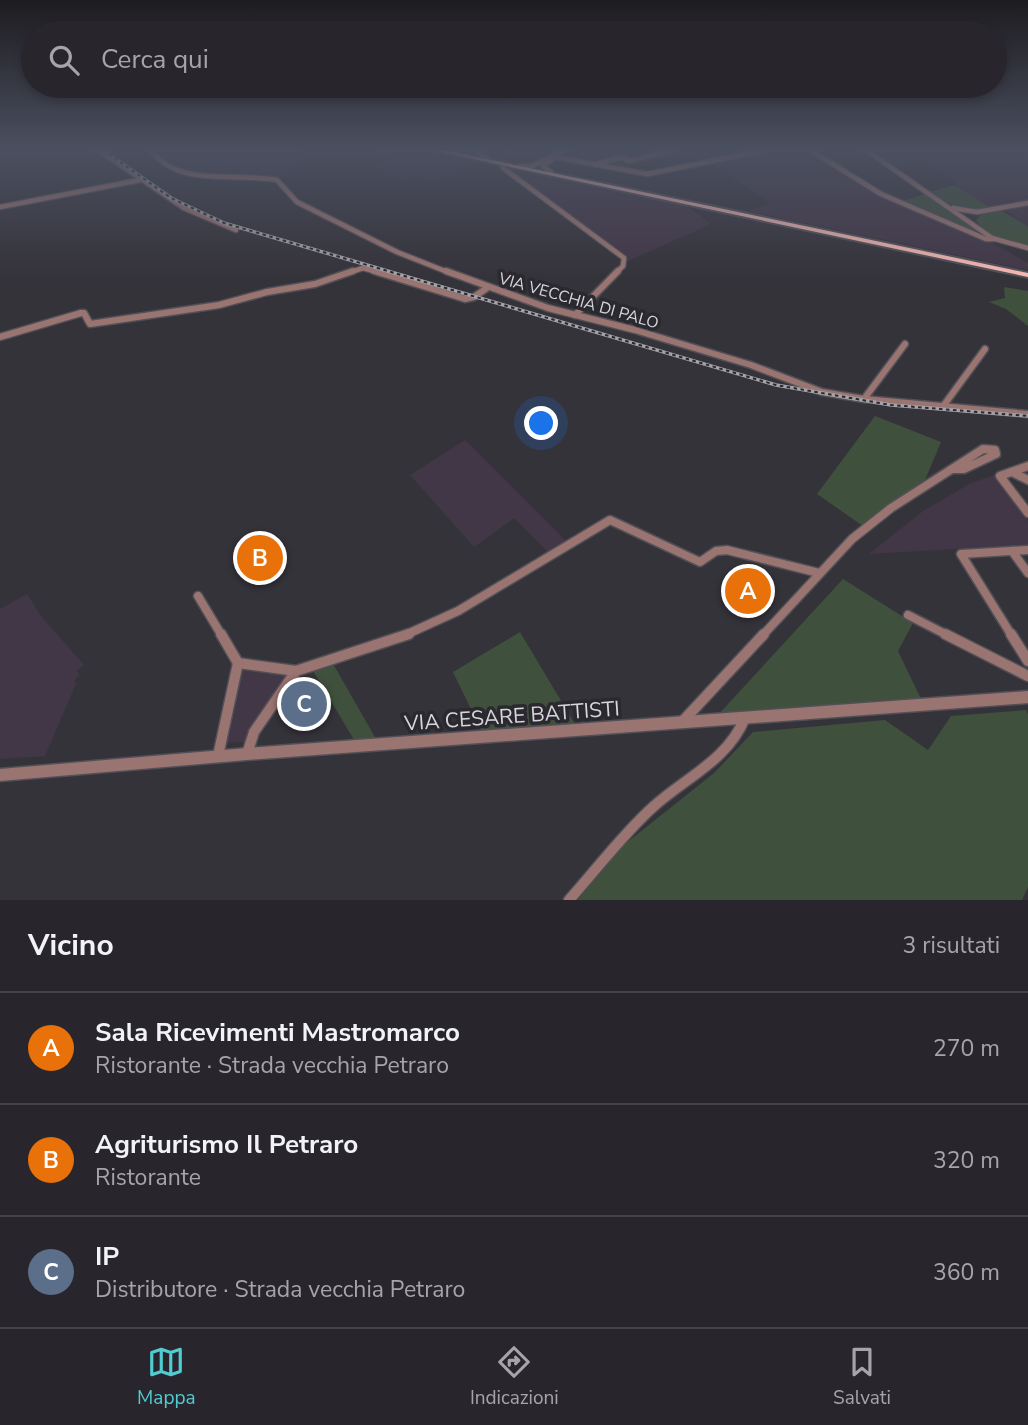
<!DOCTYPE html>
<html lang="it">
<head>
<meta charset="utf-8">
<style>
  :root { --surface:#28262c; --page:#302e34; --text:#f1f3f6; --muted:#a5a5a9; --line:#444348; --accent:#51ccd1 }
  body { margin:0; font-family:"Nunito Sans",sans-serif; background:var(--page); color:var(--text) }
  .you { position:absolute; left:542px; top:424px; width:24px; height:24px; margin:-18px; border:5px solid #fff; border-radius:50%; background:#1a73e8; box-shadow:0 0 0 10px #1a73e833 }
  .badge { display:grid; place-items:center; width:46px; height:46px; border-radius:50%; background:var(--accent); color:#fff; font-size:23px; font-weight:700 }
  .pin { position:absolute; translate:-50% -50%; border:4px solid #fff; box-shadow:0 2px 7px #0006 }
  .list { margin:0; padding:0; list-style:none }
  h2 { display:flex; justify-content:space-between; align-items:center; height:91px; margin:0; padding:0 28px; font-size:30px }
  h2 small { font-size:23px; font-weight:400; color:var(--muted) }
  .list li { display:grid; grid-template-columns:46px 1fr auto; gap:21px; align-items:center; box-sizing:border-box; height:112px; padding:0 28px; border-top:2px solid var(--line) }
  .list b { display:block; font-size:26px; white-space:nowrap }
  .list p { margin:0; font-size:23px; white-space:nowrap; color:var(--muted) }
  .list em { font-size:23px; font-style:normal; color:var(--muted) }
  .icon { flex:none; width:38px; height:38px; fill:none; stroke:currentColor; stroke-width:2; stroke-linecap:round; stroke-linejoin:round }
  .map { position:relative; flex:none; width:1028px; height:900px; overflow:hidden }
  .search { position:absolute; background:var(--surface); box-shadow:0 4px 10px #0003; left:21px; right:21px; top:21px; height:77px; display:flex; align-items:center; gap:18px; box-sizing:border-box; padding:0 24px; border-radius:38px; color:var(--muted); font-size:26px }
  .sheet { height:427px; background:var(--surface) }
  nav { display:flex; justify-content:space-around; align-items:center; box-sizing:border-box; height:98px; border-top:2px solid var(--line); background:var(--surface); font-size:19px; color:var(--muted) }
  nav a { display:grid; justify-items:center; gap:4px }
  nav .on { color:var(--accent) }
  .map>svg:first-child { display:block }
  .industrial { fill:#423747 }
  .green { fill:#3f513d }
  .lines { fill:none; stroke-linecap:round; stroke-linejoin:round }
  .minor-far3-casing { stroke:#525057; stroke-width:7 }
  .minor-far2-casing { stroke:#525057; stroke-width:9 }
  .minor-far1-casing { stroke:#525057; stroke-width:11 }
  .minor-casing { stroke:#525057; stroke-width:13 }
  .tertiary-casing { stroke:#525057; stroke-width:3 }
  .primary-casing { stroke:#525057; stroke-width:4 }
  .minor-far3 { stroke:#9a7471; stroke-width:4.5 }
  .minor-far2 { stroke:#9a7471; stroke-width:6 }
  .minor-far1 { stroke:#9a7471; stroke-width:8 }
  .minor { stroke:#9a7471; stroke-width:10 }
  .tertiary { fill:#9a7471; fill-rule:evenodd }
  .primary { fill:#f6b8b3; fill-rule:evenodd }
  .rail-casing { stroke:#a4a3a8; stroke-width:3.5 }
  .rail { stroke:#2b2930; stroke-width:2; stroke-dasharray:3.5; stroke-linecap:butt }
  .labels { text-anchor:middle; stroke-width:7; stroke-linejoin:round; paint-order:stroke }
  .far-street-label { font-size:16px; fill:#d7d6da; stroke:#2b2930 }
  .near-street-label { font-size:21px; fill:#d7d6da; stroke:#2b2930 }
</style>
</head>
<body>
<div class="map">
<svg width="1028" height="900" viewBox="0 0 1028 900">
  <rect width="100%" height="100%" fill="#35333a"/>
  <g class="industrial">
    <polygon points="151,150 301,150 297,152 306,158 277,178 175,171 161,165"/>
    <polygon points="380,150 475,150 487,159 458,169 460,172 429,182 418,175 404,182 373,166 389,160"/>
    <polygon points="775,150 809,150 873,191 1000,247 1028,263 1028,270 748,211 770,203 709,163"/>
    <polygon points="869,150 1028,150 1028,225 998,206 991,208 955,185 957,184 946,175 918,161 893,167"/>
    <polygon points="499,165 686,205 711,224 626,262"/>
    <polygon points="465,440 566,541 547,551 514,518 474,547 410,475"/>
    <polygon points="995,475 1028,521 1028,545 869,554 923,511 971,483"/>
    <polygon points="27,594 41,616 84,665 77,671 80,675 74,681 76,684 45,756 0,759 0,609"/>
    <polygon points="243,667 289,674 289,677 244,742 227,743"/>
  </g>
  <g class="green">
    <path d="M 955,185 L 991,208 C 965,212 951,206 929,192 Z"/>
    <polygon points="925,194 987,237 899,202"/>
    <path d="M 1002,211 L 1028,226 L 1028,247 C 1008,243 987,239 976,220 L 982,214 Z"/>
    <polygon points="1004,287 1028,291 1028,326 1006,309 989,302 1005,298"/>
    <polygon points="875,416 941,442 923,485 863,526 817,494"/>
    <polygon points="843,579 913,623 898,651 921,699 717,716"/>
    <polygon points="520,632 576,726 482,732 453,672"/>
    <polygon points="332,662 376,739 354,740 312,669"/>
    <polygon points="1026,710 1028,714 1028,887 1022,900 578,900 625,844 714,773 753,732 885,720 928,750 951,716"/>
  </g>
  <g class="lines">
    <defs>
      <g id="minor-far3">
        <polyline points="98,150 184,208 236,230"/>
        <path d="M 151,150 C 177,188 237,172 277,180 L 297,202 L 397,252 L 450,273"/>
        <polyline points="475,150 487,159"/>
        <polyline points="810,150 881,194 986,239 994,239"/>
        <polyline points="866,150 992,238 1028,248"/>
        <polyline points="599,163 623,157 628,161 676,150"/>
        <polyline points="503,165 503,168 624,258 623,266 616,273"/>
        <polyline points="520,166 532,166 566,150"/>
        <polyline points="551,172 543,166 555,157 647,174 767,150"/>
        <polyline points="0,207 140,180"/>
        <polyline points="953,208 977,212 1028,203"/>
        <polyline points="348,273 363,268 380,273"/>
      </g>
      <g id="minor-far2">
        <polyline points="374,271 465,299 474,297 487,288"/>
        <polyline points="446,271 548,308 635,330 751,365 822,392 864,399 1028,414"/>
        <polyline points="575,315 618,271"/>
        <polyline points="0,337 81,313 84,313 90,324 219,305 267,292 315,284 353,271"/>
        <polyline points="864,399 905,344"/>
        <polyline points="944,405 985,349"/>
      </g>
      <g id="minor-far1">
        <polyline points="1028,466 1000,476 1028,513"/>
        <polyline points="1012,472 1028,480"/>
        <polyline points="1012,551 1028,573"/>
        <polyline points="198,596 222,636"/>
        <polyline points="908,615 949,636"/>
        <polyline points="403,636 458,611 610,520 700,562 716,551 727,550 819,573"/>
        <polyline points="762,636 852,539 891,508 983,449 995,450 996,454 964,469 952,469"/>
        <polyline points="1012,636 961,554 1028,550"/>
      </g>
      <g id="minor">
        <polyline points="221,634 238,663 296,671 409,634"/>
        <polyline points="945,634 1028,676"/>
        <polyline points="1011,634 1028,661"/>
        <polyline points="682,722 764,634"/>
        <polyline points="247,754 254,732 296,671"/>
        <polyline points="218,756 238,663"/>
        <path d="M 569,900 C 597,869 622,835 653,807 C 686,777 727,761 745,718"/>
      </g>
      <polygon id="tertiary" points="1028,691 1028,703 247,760 0,781 0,769 247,748"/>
      <polygon id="primary" points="431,150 444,150 1028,273 1028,277"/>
    </defs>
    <use href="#minor-far3" class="minor-far3-casing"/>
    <use href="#minor-far2" class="minor-far2-casing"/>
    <use href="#minor-far1" class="minor-far1-casing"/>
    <use href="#minor" class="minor-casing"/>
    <use href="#tertiary" class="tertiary-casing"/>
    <use href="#primary" class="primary-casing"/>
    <use href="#minor-far3" class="minor-far3"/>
    <use href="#minor-far2" class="minor-far2"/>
    <use href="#minor-far1" class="minor-far1"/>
    <use href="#minor" class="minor"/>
    <use href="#tertiary" class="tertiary"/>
    <use href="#primary" class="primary"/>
    <defs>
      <polyline id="rail" points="103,150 171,198 224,223 776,385 891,405 1028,416"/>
    </defs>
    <use href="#rail" class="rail-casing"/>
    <use href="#rail" class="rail"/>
  </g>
  <linearGradient id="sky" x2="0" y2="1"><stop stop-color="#1d1c20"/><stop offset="0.54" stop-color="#4b5060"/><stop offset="1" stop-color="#4b5060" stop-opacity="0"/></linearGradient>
  <rect width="1028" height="276" fill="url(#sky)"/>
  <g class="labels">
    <g class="far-street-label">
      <text transform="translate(579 300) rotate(16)" y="6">VIA VECCHIA DI PALO</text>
    </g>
    <g class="near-street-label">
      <text transform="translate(512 716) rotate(-4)" y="7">VIA CESARE BATTISTI</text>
    </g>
  </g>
</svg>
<div class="you"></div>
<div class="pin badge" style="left:748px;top:591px;background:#e8710a">A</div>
<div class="pin badge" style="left:260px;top:558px;background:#e8710a">B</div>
<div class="pin badge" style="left:304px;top:704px;background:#5c6f8a">C</div>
<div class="search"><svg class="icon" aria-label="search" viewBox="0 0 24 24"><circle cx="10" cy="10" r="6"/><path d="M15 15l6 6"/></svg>Cerca qui</div>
</div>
<section class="sheet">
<h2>Vicino<small>3 risultati</small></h2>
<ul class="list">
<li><span class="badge" style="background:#e8710a">A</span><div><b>Sala Ricevimenti Mastromarco</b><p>Ristorante · Strada vecchia Petraro</p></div><em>270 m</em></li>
<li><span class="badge" style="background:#e8710a">B</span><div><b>Agriturismo Il Petraro</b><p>Ristorante</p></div><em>320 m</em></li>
<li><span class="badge" style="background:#5c6f8a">C</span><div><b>IP</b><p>Distributore · Strada vecchia Petraro</p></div><em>360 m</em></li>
</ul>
</section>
<nav>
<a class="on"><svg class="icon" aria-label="map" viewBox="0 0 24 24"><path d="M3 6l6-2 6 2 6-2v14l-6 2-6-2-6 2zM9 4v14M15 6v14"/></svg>Mappa</a>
<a><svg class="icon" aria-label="directions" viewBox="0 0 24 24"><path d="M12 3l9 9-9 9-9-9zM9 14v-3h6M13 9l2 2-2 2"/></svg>Indicazioni</a>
<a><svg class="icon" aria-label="saved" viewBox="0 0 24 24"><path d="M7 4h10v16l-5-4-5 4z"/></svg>Salvati</a>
</nav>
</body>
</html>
